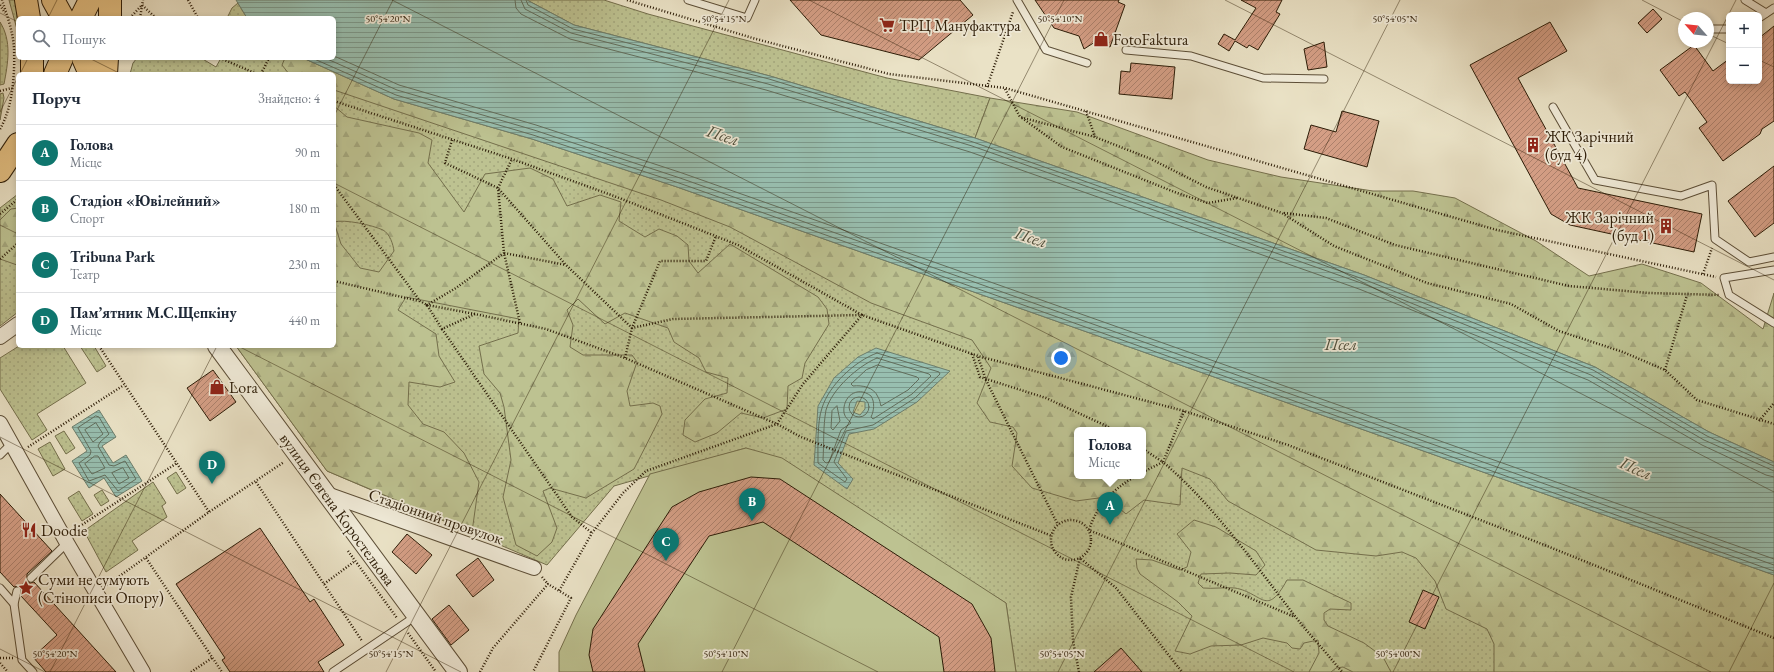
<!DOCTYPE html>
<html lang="uk">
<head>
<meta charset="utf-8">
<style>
  :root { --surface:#fff; --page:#f2f2f3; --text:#1f2937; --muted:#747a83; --line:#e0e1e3; --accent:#0f766e }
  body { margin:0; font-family:"EB Garamond",serif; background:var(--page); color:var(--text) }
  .controls { position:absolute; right:12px; top:12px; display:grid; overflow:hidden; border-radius:6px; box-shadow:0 2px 6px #0003 }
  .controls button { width:36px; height:36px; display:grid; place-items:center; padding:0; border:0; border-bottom:1px solid var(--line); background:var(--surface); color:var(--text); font:20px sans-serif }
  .compass { position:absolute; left:1678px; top:12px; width:36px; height:36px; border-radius:50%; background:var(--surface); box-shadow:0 2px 6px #0003; rotate:297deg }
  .you { position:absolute; left:1061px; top:358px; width:14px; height:14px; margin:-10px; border:3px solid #fff; border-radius:50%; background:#1a73e8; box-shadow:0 0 0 6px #1a73e833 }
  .badge { display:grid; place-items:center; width:26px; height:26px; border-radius:50%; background:var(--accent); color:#fff; font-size:13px; font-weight:700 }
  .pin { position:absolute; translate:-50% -33px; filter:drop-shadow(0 1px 2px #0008) }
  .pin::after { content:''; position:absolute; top:21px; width:14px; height:12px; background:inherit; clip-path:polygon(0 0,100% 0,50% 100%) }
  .popup { position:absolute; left:1074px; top:427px; width:72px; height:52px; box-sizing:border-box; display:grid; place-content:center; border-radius:6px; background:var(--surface); filter:drop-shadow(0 1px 3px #0005); font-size:13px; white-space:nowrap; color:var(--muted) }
  .popup b { font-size:15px; color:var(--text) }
  .popup::after { content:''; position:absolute; left:50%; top:100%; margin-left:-8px; border:8px solid transparent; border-top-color:var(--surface) }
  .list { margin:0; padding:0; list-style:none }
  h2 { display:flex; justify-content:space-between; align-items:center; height:52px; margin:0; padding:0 16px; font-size:17px }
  h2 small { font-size:13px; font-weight:400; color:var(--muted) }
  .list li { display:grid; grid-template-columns:26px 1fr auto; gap:12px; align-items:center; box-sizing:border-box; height:56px; padding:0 16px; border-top:1px solid var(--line) }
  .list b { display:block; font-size:15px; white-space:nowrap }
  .list p { margin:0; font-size:13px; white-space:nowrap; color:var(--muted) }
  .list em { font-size:13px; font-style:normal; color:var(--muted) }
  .icon { flex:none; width:22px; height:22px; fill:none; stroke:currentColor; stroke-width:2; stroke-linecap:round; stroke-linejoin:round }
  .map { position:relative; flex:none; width:1774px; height:672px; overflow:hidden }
  .search { position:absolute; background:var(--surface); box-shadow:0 2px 6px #0003; left:16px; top:16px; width:320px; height:44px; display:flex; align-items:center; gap:10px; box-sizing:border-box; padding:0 14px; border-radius:6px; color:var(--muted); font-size:15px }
  .panel { position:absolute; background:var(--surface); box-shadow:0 2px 6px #0003; left:16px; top:72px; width:320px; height:276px; border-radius:6px }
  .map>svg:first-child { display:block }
  .green { fill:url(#green-dots); stroke:#746f4c; fill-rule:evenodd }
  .forest { fill:url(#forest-firs); stroke:#746f4c; fill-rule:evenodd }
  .pitch { fill:#bdc291; stroke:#746f4c }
  .water { fill:url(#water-rules); stroke:#6d7e6c; fill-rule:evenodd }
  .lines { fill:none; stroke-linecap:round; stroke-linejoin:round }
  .shore { stroke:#626e5c; stroke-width:1 }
  .building { fill:url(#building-hatch); stroke:#2c1c07 }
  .service-casing { stroke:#5c4e37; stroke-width:9 }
  .minor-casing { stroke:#5c4e37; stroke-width:16 }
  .tertiary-casing { stroke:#5c4e37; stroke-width:20 }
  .primary-casing { stroke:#2c1c07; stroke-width:24 }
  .path { stroke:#2c1c07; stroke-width:2.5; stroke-dasharray:1 2; stroke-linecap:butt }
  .service { stroke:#f1ecda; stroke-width:7 }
  .minor { stroke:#f1ecda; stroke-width:14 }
  .tertiary { stroke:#f1ecda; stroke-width:18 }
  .primary { stroke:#e5c183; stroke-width:22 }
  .ticks { fill:none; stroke:#2c1c07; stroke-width:1; stroke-opacity:0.45 }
  .labels { text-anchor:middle; stroke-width:3.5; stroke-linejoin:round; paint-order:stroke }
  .poi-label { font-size:16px; fill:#2c1c07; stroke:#f1ecda; text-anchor:start }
  .street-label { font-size:16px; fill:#2c1c07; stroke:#f1ecda }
  .water-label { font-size:17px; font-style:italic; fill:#4c4d3a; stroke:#f1ecda }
  .ticks-label { font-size:10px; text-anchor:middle; fill:#2c1c07; stroke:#f1ecda; stroke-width:3.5; stroke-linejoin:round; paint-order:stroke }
</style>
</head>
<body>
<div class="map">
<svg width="1774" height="672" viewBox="0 0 1774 672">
  <defs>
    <pattern id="green-dots" width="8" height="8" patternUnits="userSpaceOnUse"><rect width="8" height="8" fill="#bdc291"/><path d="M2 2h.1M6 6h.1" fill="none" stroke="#a3a67c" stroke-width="1.8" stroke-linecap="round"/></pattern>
    <pattern id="forest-firs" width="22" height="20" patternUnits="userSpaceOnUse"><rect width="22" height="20" fill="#bdc291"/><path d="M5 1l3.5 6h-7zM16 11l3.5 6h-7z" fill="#a3a67c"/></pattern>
    <pattern id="water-rules" width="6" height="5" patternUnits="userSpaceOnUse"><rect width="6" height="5" fill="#98bfb0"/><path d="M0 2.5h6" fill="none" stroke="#7c9a8d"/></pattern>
    <pattern id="building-hatch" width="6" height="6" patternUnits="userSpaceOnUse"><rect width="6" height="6" fill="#d49e85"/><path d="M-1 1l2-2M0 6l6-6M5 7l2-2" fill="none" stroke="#ac806b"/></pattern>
  </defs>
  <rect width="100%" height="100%" fill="#eae2c6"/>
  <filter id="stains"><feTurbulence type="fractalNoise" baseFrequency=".005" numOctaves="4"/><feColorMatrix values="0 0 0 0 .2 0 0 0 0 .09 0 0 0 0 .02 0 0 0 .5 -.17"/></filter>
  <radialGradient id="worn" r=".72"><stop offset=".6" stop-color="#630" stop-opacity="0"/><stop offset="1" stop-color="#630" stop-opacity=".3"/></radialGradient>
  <g class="green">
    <polygon points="9,0 16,0 18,33"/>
    <polygon points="527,0 604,0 648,14 887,78 990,98 975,138 770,76 574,25"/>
    <polygon points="238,3 247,18 227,18 232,8"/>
    <path d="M 0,22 C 12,41 8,63 4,84 L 0,85 Z"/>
    <path d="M 137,58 L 201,58 L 216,67 L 221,58 L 303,58 L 394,99 L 677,187 L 1774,575 L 1774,672 L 1016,672 L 1006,603 L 746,448 L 614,486 L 547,565 L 327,471 L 236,346 L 334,346 L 334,74 L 130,74 L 133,63 ZM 1077,430 L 1143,430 L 1143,476 L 1077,476 Z"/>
    <polygon points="3,93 4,98 0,120 0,94"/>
    <polygon points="18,194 18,312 0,326 0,208"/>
    <polygon points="19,346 63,346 86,383 37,414 47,430 32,440 0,389 0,358"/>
    <polygon points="80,346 94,346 106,366 97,372"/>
    <polygon points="64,431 75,448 66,454 55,436"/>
    <polygon points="50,442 65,469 53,476 38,449"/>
    <polygon points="176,472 186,488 177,494 167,478"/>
    <polygon points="153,482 166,503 162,506 167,517 132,541 138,550 106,572 84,531"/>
    <polygon points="102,490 109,501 101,506 94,495"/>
    <polygon points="79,491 93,514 82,521 68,498"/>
  </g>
  <g class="forest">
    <path d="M 285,58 L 303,58 L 394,99 L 532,139 L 677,187 L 1774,575 L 1774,672 L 1494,672 L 1494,644 L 1487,629 L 1446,609 L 1435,581 L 1416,558 L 1402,552 L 1376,556 L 1316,550 L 1228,501 L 1210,479 L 1182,468 L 1180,505 L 1144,500 L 1126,514 L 1106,497 L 1076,501 L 1032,488 L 1012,466 L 1017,433 L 1013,427 L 990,422 L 977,403 L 991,368 L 972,340 L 871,303 L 730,227 L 661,200 L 334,90 L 334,74 L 289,74 L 282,65 ZM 1077,430 L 1143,430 L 1143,476 L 1077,476 Z"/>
    <polygon points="990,98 1077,112 1208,160 1281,177 1373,191 1413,191 1455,198 1536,241 1589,276 1642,264 1701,283 1763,329 1774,293 1774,462 1709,432 1595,367 1364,275 975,138"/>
    <path d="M 334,106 L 347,117 L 419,133 L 432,140 L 428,163 L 464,212 L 485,174 L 530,168 L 553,179 L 567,206 L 600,195 L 621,202 L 619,221 L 645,237 L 659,229 L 677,236 L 688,245 L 689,261 L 698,273 L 730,244 L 818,297 L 827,309 L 829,324 L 805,363 L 802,378 L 788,386 L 787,409 L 763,418 L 741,413 L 717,433 L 695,442 L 683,435 L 685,420 L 705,399 L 727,393 L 728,378 L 706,372 L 699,358 L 674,342 L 668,328 L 625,313 L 605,324 L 578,299 L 567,310 L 573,325 L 570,347 L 583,355 L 632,355 L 637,362 L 627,391 L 630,406 L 653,403 L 660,406 L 662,414 L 634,469 L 586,498 L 550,488 L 543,491 L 557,528 L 552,542 L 537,556 L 516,545 L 503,497 L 511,460 L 504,407 L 500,393 L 484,374 L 479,346 L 518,333 L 519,319 L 406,297 L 398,310 L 436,334 L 439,356 L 455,382 L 440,387 L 409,382 L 408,405 L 423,424 L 444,432 L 464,453 L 479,482 L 472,532 L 327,471 L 236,346 L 334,346 L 334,222 L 341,244 L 360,268 L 379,272 L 394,251 C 393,244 390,234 383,230 C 372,225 345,219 334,222 Z"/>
    <polygon points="18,208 18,264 17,265 0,259 0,220 11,209"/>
    <path d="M 1194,520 L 1216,527 L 1256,551 L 1265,565 L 1256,575 L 1230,573 L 1201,574 L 1198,583 L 1203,588 C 1213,589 1225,587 1235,588 C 1263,593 1266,618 1287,580 L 1303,580 L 1351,603 L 1351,610 L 1330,609 L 1324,613 L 1324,620 L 1328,626 L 1364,643 L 1383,657 L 1391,672 L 1353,672 L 1343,667 L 1336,668 L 1331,672 L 1309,672 L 1319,653 L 1318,640 L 1304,643 L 1300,649 L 1292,648 L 1287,643 L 1263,638 L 1241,645 L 1211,646 L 1190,654 L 1175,651 L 1192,616 L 1178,602 L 1140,574 L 1137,568 L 1136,559 L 1152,560 L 1180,570 L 1187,567 L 1191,552 L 1177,534 Z"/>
  </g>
  <polygon class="pitch" points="746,448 782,458 1006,603 1016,672 559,672 559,652 576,615 650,474"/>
  <g class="water">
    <polygon points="236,0 527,0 574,25 770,76 975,138 1364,275 1595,367 1709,432 1774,462 1774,575 677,187 532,139 394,99 303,58 334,58 334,18 247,18"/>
    <path d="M 876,348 L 950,371 L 917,402 L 874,429 L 849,434 L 838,463 L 853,479 L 847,489 L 814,465 L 818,406 L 834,378 L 858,357 ZM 857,401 L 865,402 L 865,409 L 860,415 L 853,412 Z"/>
    <polygon points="99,410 116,437 102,446 113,463 126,455 142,481 116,497 104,478 89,488 72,461 87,451 72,427"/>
  </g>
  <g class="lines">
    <g class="shore">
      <polyline points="515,0 516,8 521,14 570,39 766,90 970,152 1359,289 1588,380 1702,445 1766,475 1774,477"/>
      <polyline points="521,0 525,9 571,33 768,84 972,146 1361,283 1591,375 1704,440 1774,471"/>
      <polyline points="526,0 528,5 573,29 769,79 973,142 1363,279 1593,370 1707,436 1774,466"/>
      <polyline points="334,56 399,85 536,125 682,173 1774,559"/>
      <polyline points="312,58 396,95 533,135 679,183 1774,571"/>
      <polyline points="325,58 397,90 534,130 680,178 1774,565"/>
      <path d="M 877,353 L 939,372 L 940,374 L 915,398 L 873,425 L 846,431 L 834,462 L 847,479 L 845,482 L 818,463 C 818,448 817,422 822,408 C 829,385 855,361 877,353 Z"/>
      <path d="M 877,358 L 929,374 L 931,376 L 912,394 L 873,419 L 871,417 C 874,411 875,402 871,396 C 857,385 842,397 844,413 C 845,418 849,420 851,423 L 841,430 L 829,462 L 826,463 L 823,460 C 824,444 823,426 826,410 C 832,389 858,366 877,358 Z"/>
      <path d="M 878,365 L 917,377 L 919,379 L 908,390 L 881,406 C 880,403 880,400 878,397 C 874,387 862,385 853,386 L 851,384 L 866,370 Z"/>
      <circle cx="859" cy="407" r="10"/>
      <polygon points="837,406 840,421 833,430 831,428 832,411"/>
      <polygon points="96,416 99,417 109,434 100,442 98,446 109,465 114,466 125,461 136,479 118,491 105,475 89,481 79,463 90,455 91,451 78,428"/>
      <polygon points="96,423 103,434 93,442 85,430"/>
      <polygon points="95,456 98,456 105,468 92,474 85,464"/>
      <polygon points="123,468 129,478 119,484 112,473"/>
    </g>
  </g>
  <g class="building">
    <polygon points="790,0 960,0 973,15 919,60 821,35"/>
    <polygon points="1035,0 1119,0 1118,2 1125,5 1110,47 1095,42 1084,49 1079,36 1054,28"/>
    <polygon points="1241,0 1282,0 1276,12 1280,14 1258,50 1249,45 1247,48 1235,41 1229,51 1218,44 1224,34 1235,40 1256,8"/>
    <polygon points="1653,9 1662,19 1647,33 1638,23"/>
    <polygon points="1550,22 1567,51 1518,78 1578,188 1702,214 1694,252 1570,225 1551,214 1470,65"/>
    <polygon points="1774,26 1774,121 1762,129 1760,134 1723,161 1699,128 1707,122 1685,92 1679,96 1660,70 1694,45 1713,71 1729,59 1729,81 1759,81 1759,38"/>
    <polygon points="1324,42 1327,67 1308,70 1304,49"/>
    <polygon points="1131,63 1175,67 1172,99 1119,94 1121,71 1130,72"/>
    <polygon points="1342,111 1379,121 1367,167 1304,149 1311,125 1336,132"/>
    <polygon points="1774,166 1774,223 1755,237 1728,201"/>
    <polygon points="213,370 236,402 210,421 187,388"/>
    <polygon points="751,477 780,479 972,604 991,638 995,672 944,672 939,637 763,522 709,536 638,644 645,672 593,672 589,655 593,629 672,507 699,492"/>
    <polygon points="0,494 52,551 27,574 27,581 30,583 34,582 116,672 46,672 33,657 57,635 21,596 21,588 18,586 14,587 0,572"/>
    <polygon points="260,528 310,602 314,599 344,645 318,662 324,672 230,672 222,660 225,658 176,584"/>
    <polygon points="407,534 432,555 416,574 392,552"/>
    <polygon points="478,558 494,580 473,597 456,575"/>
    <polygon points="1423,590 1439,597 1425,629 1409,622"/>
    <polygon points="449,605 469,630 451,645 432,619"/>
    <polygon points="1121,648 1142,672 1094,672"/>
  </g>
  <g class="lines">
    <defs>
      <g id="service">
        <polyline points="688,0 747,18 755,0"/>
        <polyline points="1017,0 1046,50 1087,63"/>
        <polyline points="1745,0 1766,13"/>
        <polyline points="1759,18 1774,8"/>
        <polyline points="1708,29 1729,29"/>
        <polyline points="1126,50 1191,56 1263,78 1324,79"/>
        <polyline points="1553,107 1595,180 1681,196 1712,185 1715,239 1749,262 1774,257"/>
        <polyline points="1774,270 1724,278 1729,295 1774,323"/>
        <polyline points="0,455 12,443"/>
        <polyline points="31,578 67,543"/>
        <polyline points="0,588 14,604 17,591"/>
        <polyline points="14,604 22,660 33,672"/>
        <polyline points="333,672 416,616"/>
      </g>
      <g id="minor">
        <polyline points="0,337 18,324"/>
        <polyline points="0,423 67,543 143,672"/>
        <polyline points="327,494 534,568"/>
      </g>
      <polyline id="tertiary" points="217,346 458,672"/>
      <g id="primary">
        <polyline points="26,0 29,18"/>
        <polyline points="53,0 63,18"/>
        <polyline points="81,18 90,0"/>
        <polyline points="110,18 110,0"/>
        <polyline points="32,58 32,74"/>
        <polyline points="83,58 90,74"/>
        <polyline points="55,74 62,58"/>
        <polyline points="106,74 107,58"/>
        <polyline points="0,171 18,144"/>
      </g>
    </defs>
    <use href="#service" class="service-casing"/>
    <use href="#minor" class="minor-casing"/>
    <use href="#tertiary" class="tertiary-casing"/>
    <use href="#primary" class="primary-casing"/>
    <g class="path">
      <polyline points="188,0 198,18"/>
      <polyline points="627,0 756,39 889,74 1005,88 1497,230 1716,277"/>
      <polyline points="0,5 5,13"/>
      <polyline points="130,18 142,5 156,18"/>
      <polyline points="140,18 143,0"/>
      <polyline points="220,58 257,74"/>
      <polyline points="261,74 269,58"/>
      <polyline points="987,87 1013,12"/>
      <polyline points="1005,89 1020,117 1095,137 1151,159 1206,187 1282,213 1334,246 1427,283 1511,304 1559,331 1623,352 1665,370 1697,400 1774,424"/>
      <polyline points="0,91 12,88"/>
      <polyline points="334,101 512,159 614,196 738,245 862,315 978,356 1184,411 1288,445 1547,546 1774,638"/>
      <polyline points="1086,111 1095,137"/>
      <polyline points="1022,118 1062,147 1177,193 1208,203 1237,198"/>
      <path d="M 0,129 C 13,107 15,73 14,48 C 13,32 7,15 2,0"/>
      <polyline points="452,140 445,163 498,188 566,265 632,328 673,319 862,315 803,384 777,424 646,471 623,493 592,533 559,591"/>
      <polyline points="334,185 420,301 427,305 442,329 475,314 546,329 625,358 777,424 801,437 1052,536"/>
      <polyline points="1284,213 1326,218 1395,245 1569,286 1649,293 1720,295"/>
      <polyline points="0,214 18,199"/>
      <polyline points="0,259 18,243"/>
      <polyline points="1703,274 1712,248"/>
      <polyline points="334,281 419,301"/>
      <polyline points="475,314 427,305 456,288 504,253 498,188 512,159"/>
      <polyline points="520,323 504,253 566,265"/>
      <polyline points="442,329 572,517 592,533"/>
      <polyline points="99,346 209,512"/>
      <polyline points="972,354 980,377 1046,398 1115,430"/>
      <polyline points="978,357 986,380 1058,525"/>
      <polyline points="625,358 632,328 660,261 706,261 716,236"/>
      <polyline points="1665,370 1687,295"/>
      <polyline points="1759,421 1774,403"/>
      <polyline points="28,447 124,385"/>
      <polyline points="1143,449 1163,462 1184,411"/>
      <path d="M 1143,472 L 1163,462 C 1213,505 1251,559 1291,611 C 1307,632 1325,651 1342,672"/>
      <path d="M 1136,476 C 1113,489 1097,505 1089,530 L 1295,617"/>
      <polyline points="256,482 362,641"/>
      <circle cx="1071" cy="540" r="20"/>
      <polyline points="77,528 177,463"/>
      <polyline points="348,551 397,618"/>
      <polyline points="146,558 222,672"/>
      <polyline points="542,577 548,584"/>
      <polyline points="324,584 355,561"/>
      <polyline points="107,585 209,512 284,462"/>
      <polyline points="408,633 436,672"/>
      <polyline points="0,658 13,658"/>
      <polyline points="0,663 8,672"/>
      <polyline points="191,672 212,658"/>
      <polyline points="480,672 493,648 548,584 571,598 533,672"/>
      <polyline points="1079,672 1073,641 1071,597 1080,558 1116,588 1182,672"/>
    </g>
    <use href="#service" class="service"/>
    <use href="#minor" class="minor"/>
    <use href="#tertiary" class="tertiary"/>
    <use href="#primary" class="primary"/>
  </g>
  <path class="ticks" d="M 392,0 L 1711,672M 809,0 L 1774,492M 1225,0 L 1774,280M 1642,0 L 1684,22M 0,13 L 18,22M 48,18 L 57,0M 1708,34 L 1729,44M 89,58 L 121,74M 1759,60 L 1774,67M 20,74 L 28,58M 0,112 L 18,77M 334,116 L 393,0M 334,183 L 1294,672M 0,225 L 18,234M 238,346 L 878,672M 0,437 L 461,672M 0,649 L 45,672M 50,672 L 217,346M 386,672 L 729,0M 722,672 L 1064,0M 1058,672 L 1400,0M 1393,672 L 1736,0M 1729,672 L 1774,583"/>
  <defs>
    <symbol id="supermarket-bare" viewBox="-9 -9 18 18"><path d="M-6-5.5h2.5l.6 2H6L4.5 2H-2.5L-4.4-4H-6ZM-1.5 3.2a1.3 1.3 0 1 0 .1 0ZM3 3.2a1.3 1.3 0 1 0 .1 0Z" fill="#8f2418" stroke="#f1ecda" stroke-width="2.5" paint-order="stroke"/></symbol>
    <symbol id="shop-bare" viewBox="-9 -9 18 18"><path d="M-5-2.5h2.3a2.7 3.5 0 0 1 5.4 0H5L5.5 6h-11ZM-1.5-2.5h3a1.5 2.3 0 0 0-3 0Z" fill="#8f2418" stroke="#f1ecda" stroke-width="2.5" paint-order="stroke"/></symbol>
    <symbol id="building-bare" viewBox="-9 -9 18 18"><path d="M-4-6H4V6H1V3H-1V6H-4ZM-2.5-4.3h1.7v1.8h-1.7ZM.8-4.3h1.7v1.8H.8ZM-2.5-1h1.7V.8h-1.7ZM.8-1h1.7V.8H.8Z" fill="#8f2418" stroke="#f1ecda" stroke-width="2.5" paint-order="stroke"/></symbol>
    <symbol id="restaurant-bare" viewBox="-9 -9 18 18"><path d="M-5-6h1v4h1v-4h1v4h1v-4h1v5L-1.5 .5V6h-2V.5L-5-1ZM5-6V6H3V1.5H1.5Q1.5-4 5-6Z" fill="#8f2418" stroke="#f1ecda" stroke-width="2.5" paint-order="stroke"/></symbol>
    <symbol id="sight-bare" viewBox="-9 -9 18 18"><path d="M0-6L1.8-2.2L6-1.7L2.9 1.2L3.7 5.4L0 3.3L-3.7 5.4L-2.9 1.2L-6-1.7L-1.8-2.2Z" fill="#8f2418" stroke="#f1ecda" stroke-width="2.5" paint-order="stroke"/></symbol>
  </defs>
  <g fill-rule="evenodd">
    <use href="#supermarket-bare" x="876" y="14" width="22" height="22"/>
    <use href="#shop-bare" x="1090" y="28" width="22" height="22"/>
    <use href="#building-bare" x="1522" y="134" width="22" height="22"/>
    <use href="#building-bare" x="1655" y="215" width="22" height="22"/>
    <use href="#shop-bare" x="206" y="376" width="22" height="22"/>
    <use href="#restaurant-bare" x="18" y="519" width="22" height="22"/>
    <use href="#sight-bare" x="15" y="577" width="22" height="22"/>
  </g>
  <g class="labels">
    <g class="poi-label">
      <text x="899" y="31">ТРЦ Мануфактура</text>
      <text x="1113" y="45">FotoFaktura</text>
      <text x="1545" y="142">ЖК Зарічний<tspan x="1545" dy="18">(буд 4)</tspan></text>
      <text x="1654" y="223" text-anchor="end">ЖК Зарічний<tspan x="1654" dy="18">(буд 1)</tspan></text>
      <text x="229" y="393">Lora</text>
      <text x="41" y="536">Doodie</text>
      <text x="38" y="585">Суми не сумують<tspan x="38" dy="18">(Стінописи Опору)</tspan></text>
    </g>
    <g class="street-label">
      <text transform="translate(338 509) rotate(54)" y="6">вулиця Євгена Коростельова</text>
      <text transform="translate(436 516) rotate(19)" y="6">Стадіонний провулок</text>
    </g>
    <g class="water-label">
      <text transform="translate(723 135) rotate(18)" y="6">Псел</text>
      <text transform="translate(1031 237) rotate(18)" y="6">Псел</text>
      <text x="1341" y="350">Псел</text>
      <text transform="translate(1636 468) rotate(23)" y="6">Псел</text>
    </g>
  </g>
  <g class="ticks-label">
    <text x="388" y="22">50°54'20"N</text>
    <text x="724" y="22">50°54'15"N</text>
    <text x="1060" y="22">50°54'10"N</text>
    <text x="1395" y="22">50°54'05"N</text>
    <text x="55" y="657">50°54'20"N</text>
    <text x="391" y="657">50°54'15"N</text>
    <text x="726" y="657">50°54'10"N</text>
    <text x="1062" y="657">50°54'05"N</text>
    <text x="1398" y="657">50°54'00"N</text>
  </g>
  <rect width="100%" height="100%" filter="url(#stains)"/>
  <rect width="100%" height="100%" fill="url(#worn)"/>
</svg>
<div class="controls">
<button>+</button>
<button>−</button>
</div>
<svg class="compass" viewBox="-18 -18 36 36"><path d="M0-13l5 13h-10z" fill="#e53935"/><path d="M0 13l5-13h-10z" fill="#747a83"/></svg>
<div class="you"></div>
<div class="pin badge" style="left:1110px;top:525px">A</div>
<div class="popup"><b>Голова</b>Місце</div>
<div class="pin badge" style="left:752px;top:521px">B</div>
<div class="pin badge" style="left:666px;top:561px">C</div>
<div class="pin badge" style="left:212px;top:484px">D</div>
<div class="search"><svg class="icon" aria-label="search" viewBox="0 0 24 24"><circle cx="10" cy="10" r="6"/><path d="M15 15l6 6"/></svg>Пошук</div>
<section class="panel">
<h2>Поруч<small>Знайдено: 4</small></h2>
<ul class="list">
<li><span class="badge">A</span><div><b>Голова</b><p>Місце</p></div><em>90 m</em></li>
<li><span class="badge">B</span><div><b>Стадіон «Ювілейний»</b><p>Спорт</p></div><em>180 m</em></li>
<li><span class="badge">C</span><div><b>Tribuna Park</b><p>Театр</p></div><em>230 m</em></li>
<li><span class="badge">D</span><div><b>Пам’ятник М.С.Щепкіну</b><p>Місце</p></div><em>440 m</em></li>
</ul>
</section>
</div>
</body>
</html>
